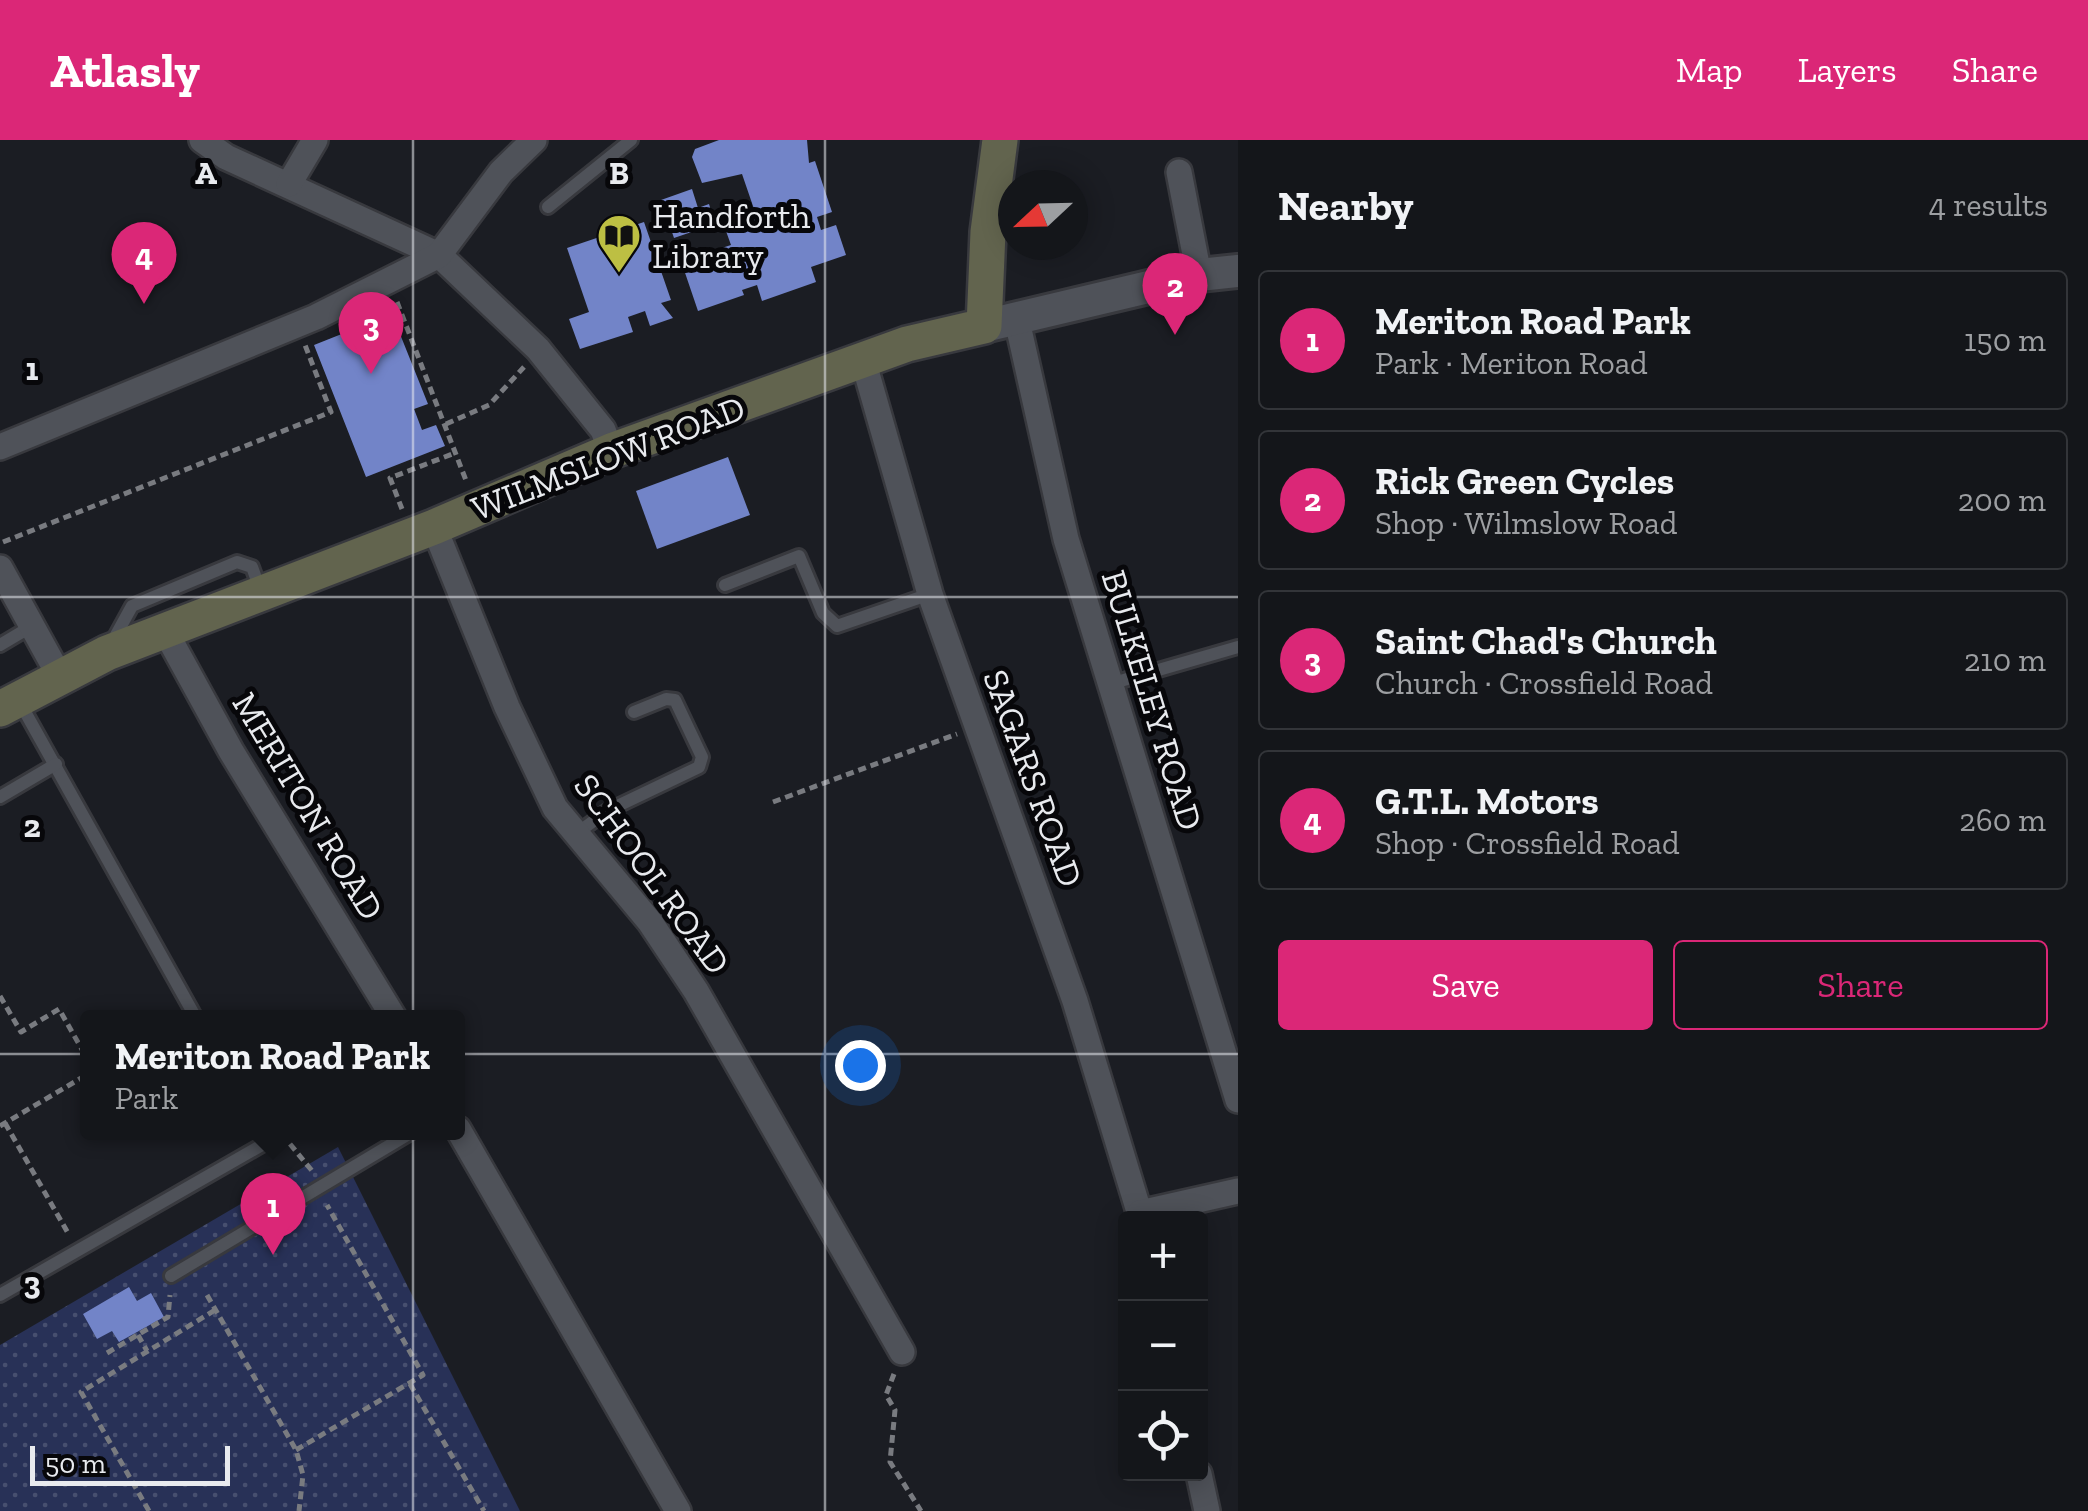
<!DOCTYPE html>
<html lang="en">
<head>
<meta charset="utf-8">
<style>
  :root { --surface:#14161a; --page:#212327; --text:#f1f3f6; --muted:#9d9fa2; --line:#333539; --accent:#db2777 }
  body { margin:0; font-family:"Zilla Slab",serif; background:var(--page); color:var(--text) }
  .controls { position:absolute; right:30px; bottom:30px; display:grid; overflow:hidden; border-radius:10px; box-shadow:0 5px 25px #0003 }
  .controls button { width:90px; height:90px; display:grid; place-items:center; padding:0; border:0; border-bottom:2px solid var(--line); background:var(--surface); color:var(--text); font:50px sans-serif }
  .compass { position:absolute; left:998px; top:30px; width:90px; height:90px; border-radius:50%; background:var(--surface); box-shadow:0 5px 25px #0003; rotate:248deg }
  .scale { position:absolute; left:30px; bottom:25px; width:200px; box-sizing:border-box; padding-left:10px; border:5px solid #e8eaee; border-top:0; font-size:28px; line-height:35px; white-space:nowrap; color:#e8eaee; -webkit-text-stroke:8px #07070a; paint-order:stroke }
  .you { position:absolute; left:860px; top:925px; width:35px; height:35px; margin:-25px; border:8px solid #fff; border-radius:50%; background:#1a73e8; box-shadow:0 0 0 15px #1a73e833 }
  .badge { display:grid; place-items:center; width:65px; height:65px; border-radius:50%; background:var(--accent); color:#fff; font-size:32px; font-weight:700 }
  .pin { position:absolute; translate:-50% -82px; filter:drop-shadow(0 2px 5px #0008) }
  .pin::after { content:''; position:absolute; top:52px; width:35px; height:30px; background:inherit; clip-path:polygon(0 0,100% 0,50% 100%) }
  .popup { position:absolute; left:80px; top:870px; width:385px; height:130px; box-sizing:border-box; display:grid; place-content:center; border-radius:10px; background:var(--surface); filter:drop-shadow(0 2px 8px #0005); font-size:32px; white-space:nowrap; color:var(--muted) }
  .popup b { font-size:38px; color:var(--text) }
  .popup::after { content:''; position:absolute; left:50%; top:100%; margin-left:-20px; border:20px solid transparent; border-top-color:var(--surface) }
  .list { margin:0; padding:0; list-style:none }
  h2 { display:flex; justify-content:space-between; align-items:center; height:130px; margin:0; padding:0 40px; font-size:42px }
  h2 small { font-size:32px; font-weight:400; color:var(--muted) }
  .list li { display:grid; grid-template-columns:65px 1fr auto; gap:30px; align-items:center; box-sizing:border-box; height:140px; margin:0 20px 20px; padding:0 20px; border:2px solid var(--line); border-radius:10px }
  .list b { display:block; font-size:38px; white-space:nowrap }
  .list p { margin:0; font-size:32px; white-space:nowrap; color:var(--muted) }
  .list em { font-size:32px; font-style:normal; color:var(--muted) }
  .actions { display:flex; gap:20px; padding:30px 40px }
  .actions a { flex:1; padding:22px 0; border:2px solid var(--accent); border-radius:10px; text-align:center; font-size:35px; color:var(--accent) }
  .actions .main { background:var(--accent); color:#fff }
  .icon { flex:none; width:55px; height:55px; fill:none; stroke:currentColor; stroke-width:2; stroke-linecap:round; stroke-linejoin:round }
  .map { position:relative; flex:none; width:1238px; height:1371px; overflow:hidden }
  header { display:flex; align-items:center; gap:60px; box-sizing:border-box; height:140px; padding:0 50px; background:var(--accent); color:#fff }
  header strong { font-size:48px }
  nav { display:flex; gap:55px; margin-inline-start:auto; font-size:35px }
  main { display:flex }
  aside { flex:1; background:var(--surface) }
  .map>svg:first-child { display:block }
  .park { fill:url(#park-dots) }
  .building { fill:#7284c8 }
  .lines { fill:none; stroke-linecap:round; stroke-linejoin:round }
  .service-casing { stroke:#38393e; stroke-width:18 }
  .minor-casing { stroke:#38393e; stroke-width:30 }
  .tertiary-casing { stroke:#38393e; stroke-width:38 }
  .secondary-casing { stroke:#38393e; stroke-width:40 }
  .path { stroke:#797b80; stroke-width:5; stroke-dasharray:8 5; stroke-linecap:butt }
  .service { stroke:#4f5259; stroke-width:12 }
  .minor { stroke:#4f5259; stroke-width:25 }
  .tertiary { stroke:#4f5259; stroke-width:32 }
  .secondary { stroke:#62644e; stroke-width:35 }
  .grid { fill:none; stroke:#e8eaee; stroke-width:2.5; stroke-opacity:0.55 }
  .labels { text-anchor:middle; stroke-width:10; stroke-linejoin:round; paint-order:stroke }
  .poi-label { font-size:35px; fill:#e8eaee; stroke:#07070a; text-anchor:start }
  .street-label { font-size:35px; fill:#e8eaee; stroke:#07070a }
  .grid-label { font-size:32px; text-anchor:middle; font-weight:bold; fill:#e8eaee; stroke:#07070a; stroke-width:10; stroke-linejoin:round; paint-order:stroke }
</style>
</head>
<body>
<header>
<strong>Atlasly</strong>
<nav><a>Map</a><a>Layers</a><a>Share</a></nav>
</header>
<main>
<div class="map">
<svg width="1238" height="1371" viewBox="0 0 1238 1371">
  <defs>
    <pattern id="park-dots" width="8" height="8" patternUnits="userSpaceOnUse" patternTransform="scale(2.5)"><rect width="8" height="8" fill="#283157"/><path d="M2 2h.1M6 6h.1" fill="none" stroke="#474f6f" stroke-width="1.8" stroke-linecap="round"/></pattern>
  </defs>
  <rect width="100%" height="100%" fill="#1b1d23"/>
  <polygon class="park" points="338,1007 520,1371 0,1371 0,1205"/>
  <g class="building">
    <polygon points="719,0 807,0 809,23 815,21 832,72 817,77 821,90 836,85 846,115 811,127 816,142 762,161 757,145 742,150 744,155 698,171 681,121 731,105 722,80 754,69 742,34 702,43 692,17 695,9"/>
    <polygon points="692,49 698,68 709,64 715,84 674,98 661,60"/>
    <polygon points="644,82 671,160 661,163 673,178 650,186 645,171 628,177 633,192 580,209 569,179 589,172 567,108"/>
    <polygon points="392,174 428,264 414,269 422,290 436,285 445,306 366,337 314,205"/>
    <polygon points="728,317 750,375 657,409 636,351"/>
    <polygon points="129,1147 137,1161 151,1153 164,1177 119,1202 112,1191 97,1199 83,1174"/>
  </g>
  <g class="lines">
    <defs>
      <g id="service">
        <polyline points="548,67 631,0"/>
        <polyline points="725,445 799,416 823,473 837,486 930,454"/>
        <polyline points="0,505 32,486"/>
        <polyline points="110,506 132,466 237,422 252,427 260,449"/>
        <polyline points="1110,544 1238,507"/>
        <polyline points="19,561 196,878"/>
        <polyline points="0,657 56,624"/>
        <polyline points="576,694 607,671 699,627 702,617 675,560 666,559 634,572"/>
        <polyline points="171,1136 412,992"/>
        <polyline points="0,1155 262,1005 260,992"/>
      </g>
      <g id="minor">
        <polyline points="202,0 226,17 439,115 538,209 603,290 611,311"/>
        <polyline points="1179,32 1199,135"/>
        <polyline points="289,44 315,0"/>
        <polyline points="1016,176 1066,399 1238,960"/>
        <polyline points="863,220 930,454 1075,861 1141,1078"/>
        <polyline points="0,307 316,177 439,115 501,32 534,0"/>
        <polyline points="434,387 507,567 555,668 650,782 696,851 902,1212"/>
        <polyline points="0,428 60,537"/>
        <polyline points="164,489 231,611 394,878"/>
        <polyline points="458,989 678,1371"/>
        <polyline points="1140,1073 1238,1051"/>
        <polyline points="1199,1334 1207,1371"/>
      </g>
      <polyline id="tertiary" points="984,186 1199,135 1238,131"/>
      <polyline id="secondary" points="0,569 107,513 434,387 611,311 907,204 984,186 988,92 1000,0"/>
    </defs>
    <use href="#service" class="service-casing"/>
    <use href="#minor" class="minor-casing"/>
    <use href="#tertiary" class="tertiary-casing"/>
    <use href="#secondary" class="secondary-casing"/>
    <g class="path">
      <polyline points="397,162 467,343"/>
      <polyline points="446,284 489,265 524,227"/>
      <polyline points="402,369 390,338 455,313"/>
      <polyline points="3,402 331,272 305,205"/>
      <polyline points="773,662 957,594"/>
      <polyline points="0,856 21,892 59,869 88,920"/>
      <polyline points="5,983 68,1093"/>
      <polyline points="0,986 88,934"/>
      <polyline points="277,1004 290,1004 313,1032"/>
      <polyline points="207,1155 296,1310 303,1335 299,1371"/>
      <polyline points="138,1195 147,1211"/>
      <polyline points="107,1213 168,1177 170,1155"/>
      <polyline points="894,1234 886,1255 895,1270 890,1322 921,1371"/>
      <polyline points="410,1244 484,1371"/>
      <polyline points="296,1310 423,1235 327,1065"/>
      <polyline points="149,1371 81,1252 215,1170"/>
    </g>
    <use href="#service" class="service"/>
    <use href="#minor" class="minor"/>
    <use href="#tertiary" class="tertiary"/>
    <use href="#secondary" class="secondary"/>
  </g>
  <path class="grid" d="M 413,0 L 413,1371M 825,0 L 825,1371M 0,457 L 1238,457M 0,914 L 1238,914"/>
  <defs>
    <symbol id="library-pin" viewBox="-11 -11 22 30"><path d="M0 17L-7.5 6A9.5 9.5 0 1 1 7.5 6Z" fill="#bdbf43" stroke="#07070a"/><path d="M-6-4Q-3-5.5-.7-3.5V5Q-3 3-6 4ZM6-4Q3-5.5 .7-3.5V5Q3 3 6 4Z" fill="#111"/></symbol>
  </defs>
  <g fill-rule="evenodd">
    <use href="#library-pin" x="594" y="71" width="50" height="68"/>
  </g>
  <g class="labels">
    <g class="poi-label">
      <text x="652" y="88">Handforth<tspan x="652" dy="40">Library</tspan></text>
    </g>
    <g class="street-label">
      <text transform="translate(608 318) rotate(-21)" y="12">WILMSLOW ROAD</text>
      <text transform="translate(1152 560) rotate(73)" y="12">BULKELEY ROAD</text>
      <text transform="translate(1033 638) rotate(70)" y="12">SAGARS ROAD</text>
      <text transform="translate(308 666) rotate(59)" y="12">MERITON ROAD</text>
      <text transform="translate(652 734) rotate(54)" y="12">SCHOOL ROAD</text>
    </g>
  </g>
  <g class="grid-label">
    <text x="206" y="44">A</text>
    <text x="619" y="44">B</text>
    <text x="32" y="240">1</text>
    <text x="32" y="697">2</text>
    <text x="32" y="1154">3</text>
  </g>
</svg>
<div class="controls">
<button>+</button>
<button>−</button>
<button><svg class="icon" aria-label="locate" viewBox="0 0 24 24"><circle cx="12" cy="12" r="6"/><path d="M12 2v4M12 18v4M2 12h4M18 12h4"/></svg></button>
</div>
<svg class="compass" viewBox="-18 -18 36 36"><path d="M0-13l5 13h-10z" fill="#e53935"/><path d="M0 13l5-13h-10z" fill="#9d9fa2"/></svg>
<div class="scale">50 m</div>
<div class="you"></div>
<div class="pin badge" style="left:273px;top:1115px">1</div>
<div class="popup"><b>Meriton Road Park</b>Park</div>
<div class="pin badge" style="left:1175px;top:195px">2</div>
<div class="pin badge" style="left:371px;top:234px">3</div>
<div class="pin badge" style="left:144px;top:164px">4</div>
</div>
<aside>
<h2>Nearby<small>4 results</small></h2>
<ul class="list">
<li><span class="badge">1</span><div><b>Meriton Road Park</b><p>Park · Meriton Road</p></div><em>150 m</em></li>
<li><span class="badge">2</span><div><b>Rick Green Cycles</b><p>Shop · Wilmslow Road</p></div><em>200 m</em></li>
<li><span class="badge">3</span><div><b>Saint Chad's Church</b><p>Church · Crossfield Road</p></div><em>210 m</em></li>
<li><span class="badge">4</span><div><b>G.T.L. Motors</b><p>Shop · Crossfield Road</p></div><em>260 m</em></li>
</ul>
<div class="actions"><a class="main">Save</a><a>Share</a></div>
</aside>
</main>
</body>
</html>
